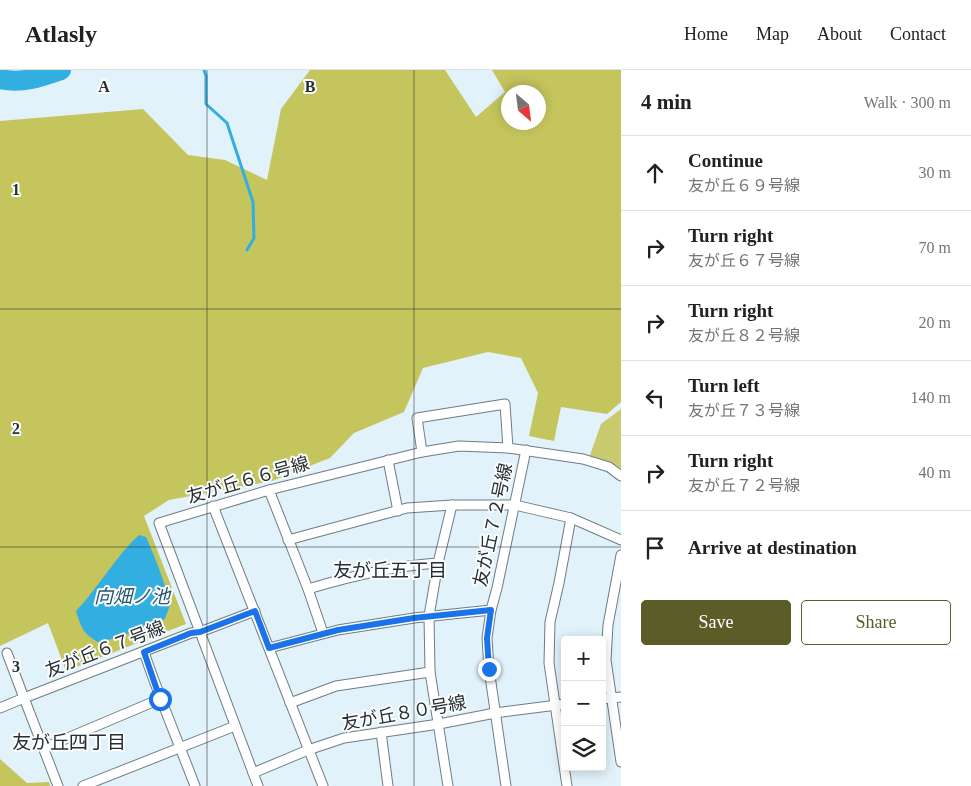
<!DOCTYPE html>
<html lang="en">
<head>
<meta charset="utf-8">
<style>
  :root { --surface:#fff; --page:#f6f6f6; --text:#202124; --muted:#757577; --line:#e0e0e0; --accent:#5c5c28 }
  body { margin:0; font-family:"Times New Roman","Noto Sans JP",serif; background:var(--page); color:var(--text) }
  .controls { position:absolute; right:15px; bottom:15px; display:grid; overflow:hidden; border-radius:5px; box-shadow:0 2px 12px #0003 }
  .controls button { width:45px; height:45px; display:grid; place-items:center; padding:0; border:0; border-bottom:1px solid var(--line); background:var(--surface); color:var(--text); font:25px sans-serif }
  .compass { position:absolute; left:501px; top:15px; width:45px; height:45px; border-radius:50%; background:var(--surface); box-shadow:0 2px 12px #0003; rotate:152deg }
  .stop { position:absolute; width:15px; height:15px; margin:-11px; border:4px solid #1a73e8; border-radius:50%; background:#fff }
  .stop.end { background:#1a73e8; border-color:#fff; box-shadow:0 1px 5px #0008 }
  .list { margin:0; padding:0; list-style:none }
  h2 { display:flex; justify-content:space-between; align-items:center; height:65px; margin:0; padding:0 20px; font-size:21px }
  h2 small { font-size:16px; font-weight:400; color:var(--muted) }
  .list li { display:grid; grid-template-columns:32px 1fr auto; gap:15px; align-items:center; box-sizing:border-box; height:75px; padding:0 20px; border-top:1px solid var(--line) }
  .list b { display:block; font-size:19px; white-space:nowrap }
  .list p { margin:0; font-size:16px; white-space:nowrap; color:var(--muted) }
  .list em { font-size:16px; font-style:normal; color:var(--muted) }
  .actions { display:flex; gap:10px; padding:15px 20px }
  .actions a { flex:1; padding:11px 0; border:1px solid var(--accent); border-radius:5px; text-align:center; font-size:18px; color:var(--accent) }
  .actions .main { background:var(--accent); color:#fff }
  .icon { flex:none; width:28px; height:28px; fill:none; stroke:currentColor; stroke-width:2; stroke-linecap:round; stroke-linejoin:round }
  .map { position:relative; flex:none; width:621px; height:716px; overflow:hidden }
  header { display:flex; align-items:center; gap:30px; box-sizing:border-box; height:70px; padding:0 25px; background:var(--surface); border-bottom:1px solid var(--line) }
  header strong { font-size:24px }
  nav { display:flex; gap:28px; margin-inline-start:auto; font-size:18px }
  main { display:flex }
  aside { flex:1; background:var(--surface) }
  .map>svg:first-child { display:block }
  .green { fill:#c9c96e }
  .forest { fill:#c5c55d; fill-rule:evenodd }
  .water { fill:#32aee0 }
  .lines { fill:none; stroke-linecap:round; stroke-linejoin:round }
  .stream { stroke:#32aee0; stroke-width:3 }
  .river { stroke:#32aee0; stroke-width:20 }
  .minor-casing { stroke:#6e7c83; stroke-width:11 }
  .minor { stroke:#fff; stroke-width:9 }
  .route { stroke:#1a73e8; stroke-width:6 }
  .grid { fill:none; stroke:#272d30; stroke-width:1; stroke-opacity:0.55 }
  .labels { text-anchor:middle; stroke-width:4; stroke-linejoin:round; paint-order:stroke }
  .street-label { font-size:18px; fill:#272d30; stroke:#fafdff }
  .neighbourhood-label { font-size:19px; fill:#272d30; stroke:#fafdff }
  .water-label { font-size:19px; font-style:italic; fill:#27576c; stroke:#fafdff }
  .grid-label { font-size:16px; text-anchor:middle; font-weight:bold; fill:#272d30; stroke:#fafdff; stroke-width:4; stroke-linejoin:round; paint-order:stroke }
</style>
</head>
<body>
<header>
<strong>Atlasly</strong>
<nav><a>Home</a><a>Map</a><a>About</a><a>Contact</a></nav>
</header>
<main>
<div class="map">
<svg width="621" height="716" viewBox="0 0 621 716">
  <rect width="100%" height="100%" fill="#e2f2fa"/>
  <polygon class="green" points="621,339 621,403 589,388 601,354"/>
  <g class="forest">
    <path d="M 310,0 L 445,0 L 476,47 L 505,22 L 492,0 L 621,0 L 621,332 L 607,344 L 561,337 L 554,371 L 529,366 L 538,323 L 521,288 L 488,282 L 423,298 L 404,342 L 354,363 L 330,388 L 272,411 L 169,430 L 144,446 L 186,554 L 66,601 L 48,553 L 0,576 L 0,51 L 143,39 L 188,85 L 225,90 L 267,110 L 281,39 ZM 508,22 L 538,22 L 538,52 L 508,52 Z"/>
    <polygon points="0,689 27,713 49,712 50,716 0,716"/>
  </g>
  <path class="water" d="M 139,465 L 146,467 C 152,480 171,525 169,538 C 168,541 166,545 165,549 L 117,568 L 98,572 C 83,564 81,557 76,541 C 99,517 115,487 139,465 Z"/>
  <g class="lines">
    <polyline class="stream" points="204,0 206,6 206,34 227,53 253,132 254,168 247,180"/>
    <path class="river" d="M 0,9 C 22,14 41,7 61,0"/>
    <defs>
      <g id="minor">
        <polyline points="422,382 417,348 505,334 508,378"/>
        <polyline points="388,390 398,441"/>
        <polyline points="269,420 308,519 323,563"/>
        <polyline points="213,436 323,716"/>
        <polyline points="288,470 407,438 452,435 515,435 571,448 621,470"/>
        <polyline points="621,485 608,555 606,590 621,692"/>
        <path d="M 308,519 C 351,506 393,496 438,493"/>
        <polyline points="269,578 338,560 414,548 491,540"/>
        <path d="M 144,582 C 159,627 178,671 195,716"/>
        <polyline points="602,629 621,627"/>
        <polyline points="290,633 336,616 430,602"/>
        <polyline points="0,638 24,628 7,583"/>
        <polyline points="381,662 388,716"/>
        <polyline points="44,678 160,629"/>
        <polyline points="253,703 308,680 344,668 439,654 495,643 565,634"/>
        <polyline points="58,716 24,628 191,563 200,562 255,541"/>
        <polyline points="83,716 235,656"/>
        <polyline points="258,716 159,453 269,420 422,382 459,376 508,378 583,389 609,397 621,406"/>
        <polyline points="448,716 430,602 429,546 438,493 452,435"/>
        <polyline points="506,716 489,599 487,568 491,540 497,518 526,380"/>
        <polyline points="567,716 549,593 550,552 559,513 571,448"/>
      </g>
    </defs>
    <use href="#minor" class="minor-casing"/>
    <use href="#minor" class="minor"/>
  </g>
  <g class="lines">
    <polyline class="route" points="160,629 144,582 191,563 200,562 255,541 269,578 338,560 414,548 491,540 487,568 489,599"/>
  </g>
  <path class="grid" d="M 207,0 L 207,716M 414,0 L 414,716M 0,239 L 621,239M 0,477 L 621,477"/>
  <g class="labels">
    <g class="street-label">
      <text transform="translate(248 410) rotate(-16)" y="6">友が丘６６号線</text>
      <text transform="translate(493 455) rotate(-78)" y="6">友が丘７２号線</text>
      <text transform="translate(105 579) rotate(-21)" y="6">友が丘６７号線</text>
      <text transform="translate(404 643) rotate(-10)" y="6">友が丘８０号線</text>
    </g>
    <g class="neighbourhood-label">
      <text x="390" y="507">友が丘五丁目</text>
      <text x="69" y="679">友が丘四丁目</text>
    </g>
    <g class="water-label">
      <text x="132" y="533">向畑ノ池</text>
    </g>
  </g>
  <g class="grid-label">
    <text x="104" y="22">A</text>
    <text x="310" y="22">B</text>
    <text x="16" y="125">1</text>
    <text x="16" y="364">2</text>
    <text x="16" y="602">3</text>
  </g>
</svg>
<div class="controls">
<button>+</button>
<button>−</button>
<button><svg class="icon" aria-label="layers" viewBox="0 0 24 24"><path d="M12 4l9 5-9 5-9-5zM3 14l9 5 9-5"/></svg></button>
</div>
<svg class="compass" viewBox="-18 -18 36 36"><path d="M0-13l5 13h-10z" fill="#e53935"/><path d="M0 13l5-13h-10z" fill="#757577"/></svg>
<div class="stop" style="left:160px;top:629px"></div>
<div class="stop end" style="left:489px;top:599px"></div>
</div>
<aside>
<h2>4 min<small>Walk · 300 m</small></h2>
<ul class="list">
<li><svg class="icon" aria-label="ahead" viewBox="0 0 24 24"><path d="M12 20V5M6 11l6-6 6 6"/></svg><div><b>Continue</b><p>友が丘６９号線</p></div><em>30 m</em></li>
<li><svg class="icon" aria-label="right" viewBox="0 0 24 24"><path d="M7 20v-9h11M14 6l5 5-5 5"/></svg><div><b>Turn right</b><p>友が丘６７号線</p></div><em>70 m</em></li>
<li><svg class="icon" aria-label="right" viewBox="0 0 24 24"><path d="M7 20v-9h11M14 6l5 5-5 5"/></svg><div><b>Turn right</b><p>友が丘８２号線</p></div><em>20 m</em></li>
<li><svg class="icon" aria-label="left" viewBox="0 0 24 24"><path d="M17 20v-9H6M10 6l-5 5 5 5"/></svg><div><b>Turn left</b><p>友が丘７３号線</p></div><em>140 m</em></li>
<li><svg class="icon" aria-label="right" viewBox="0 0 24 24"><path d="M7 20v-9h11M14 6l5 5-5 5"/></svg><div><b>Turn right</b><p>友が丘７２号線</p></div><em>40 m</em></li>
<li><svg class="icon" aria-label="arrive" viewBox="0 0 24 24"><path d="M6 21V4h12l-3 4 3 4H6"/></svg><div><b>Arrive at destination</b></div></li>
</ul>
<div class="actions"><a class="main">Save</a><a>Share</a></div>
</aside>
</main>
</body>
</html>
